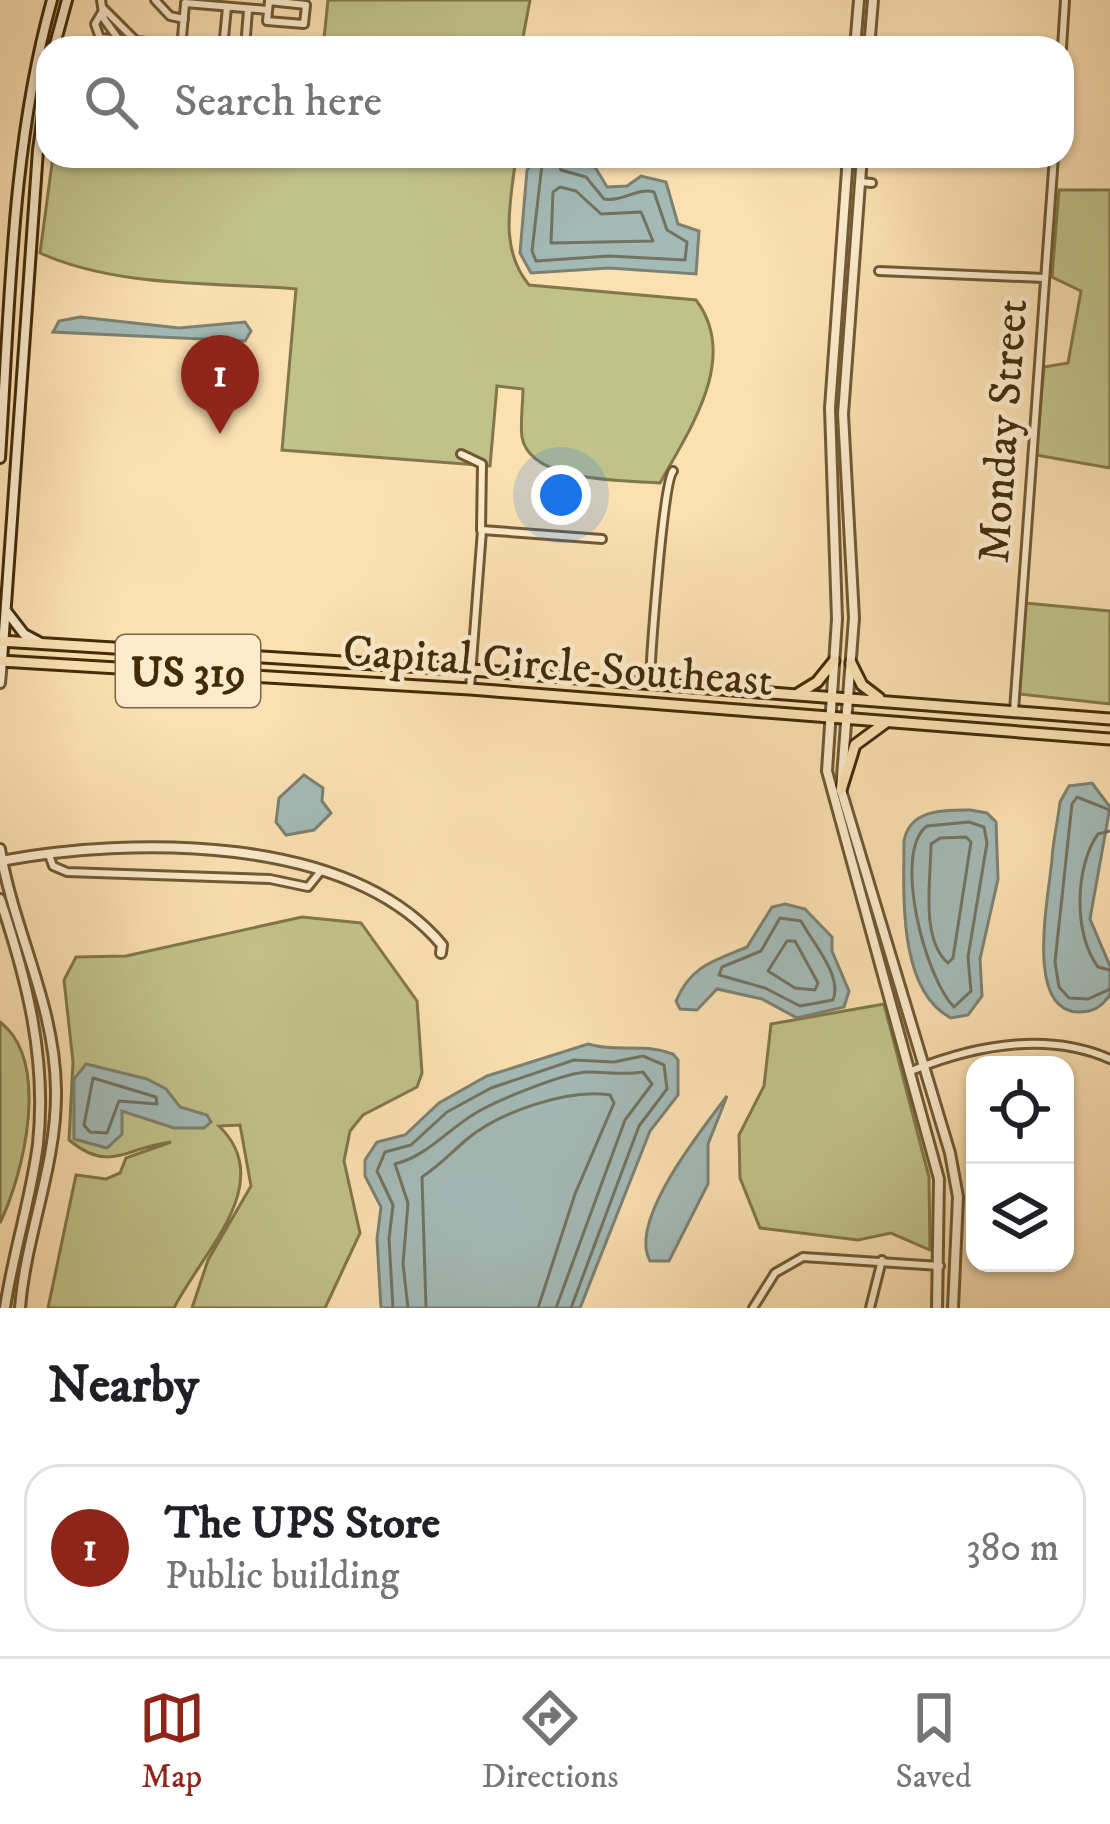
<!DOCTYPE html>
<html lang="en">
<head>
<meta charset="utf-8">
<style>
  :root { --surface:#fff; --page:#f6f6f6; --text:#202124; --muted:#757577; --line:#e0e0e0; --accent:#8f2418 }
  body { margin:0; font-family:"IM FELL DW Pica",serif; background:var(--page); color:var(--text) }
  .controls { position:absolute; right:36px; bottom:36px; display:grid; overflow:hidden; border-radius:24px; box-shadow:0 3px 9px #0004 }
  .controls button { width:108px; height:108px; display:grid; place-items:center; padding:0; border:0; border-bottom:3px solid var(--line); background:var(--surface); color:var(--text); font:60px sans-serif }
  .you { position:absolute; left:561px; top:495px; width:42px; height:42px; margin:-30px; border:9px solid #fff; border-radius:50%; background:#1a73e8; box-shadow:0 0 0 18px #1a73e833 }
  .badge { display:grid; place-items:center; width:78px; height:78px; border-radius:50%; background:var(--accent); color:#fff; font-size:39px; font-weight:700 }
  .pin { position:absolute; translate:-50% -99px; filter:drop-shadow(0 3px 6px #0008) }
  .pin::after { content:''; position:absolute; top:63px; width:42px; height:36px; background:inherit; clip-path:polygon(0 0,100% 0,50% 100%) }
  .list { margin:0; padding:0; list-style:none }
  h2 { display:flex; justify-content:space-between; align-items:center; height:156px; margin:0; padding:0 48px; font-size:51px }
  h2 small { font-size:39px; font-weight:400; color:var(--muted) }
  .list li { display:grid; grid-template-columns:78px 1fr auto; gap:36px; align-items:center; box-sizing:border-box; height:168px; margin:0 24px 24px; padding:0 24px; border:3px solid var(--line); border-radius:36px }
  .list b { display:block; font-size:45px; white-space:nowrap }
  .list p { margin:0; font-size:39px; white-space:nowrap; color:var(--muted) }
  .list em { font-size:39px; font-style:normal; color:var(--muted) }
  .icon { flex:none; width:66px; height:66px; fill:none; stroke:currentColor; stroke-width:2; stroke-linecap:round; stroke-linejoin:round }
  .map { position:relative; flex:none; width:1110px; height:1308px; overflow:hidden }
  .search { position:absolute; background:var(--surface); box-shadow:0 3px 9px #0004; left:36px; right:36px; top:36px; height:132px; display:flex; align-items:center; gap:30px; box-sizing:border-box; padding:0 42px; border-radius:36px; color:var(--muted); font-size:45px }
  .sheet { height:348px; background:var(--surface) }
  nav { display:flex; justify-content:space-around; align-items:center; box-sizing:border-box; height:168px; border-top:3px solid var(--line); background:var(--surface); font-size:33px; color:var(--muted) }
  nav a { display:grid; justify-items:center; gap:6px }
  nav .on { color:var(--accent) }
  .map>svg:first-child { display:block }
  .green { fill:#c1c28a; stroke:#827749; stroke-width:3 }
  .water { fill:#a3bab7; stroke:#7c8171; stroke-width:3 }
  .lines { fill:none; stroke-linecap:round; stroke-linejoin:round }
  .shore { stroke:#727360; stroke-width:3 }
  .minor-casing { stroke:#705932; stroke-width:12 }
  .tertiary-casing { stroke:#705932; stroke-width:14 }
  .secondary-casing { stroke:#422c08; stroke-width:14 }
  .primary-casing { stroke:#422c08; stroke-width:15 }
  .minor { stroke:#fcebcd; stroke-width:6 }
  .tertiary { stroke:#fcebcd; stroke-width:8 }
  .secondary { stroke:#fcebcd; stroke-width:8 }
  .primary { stroke:#fbe0b2; stroke-width:9 }
  .labels { text-anchor:middle; stroke-width:9; stroke-linejoin:round; paint-order:stroke }
  .shield { fill:#fcebcd; stroke:#7a6543; stroke-width:3 }
  .shield-label { font-size:42px; font-weight:bold; fill:#422c08 }
  .street-label { font-size:45px; fill:#422c08; stroke:#fcebcd }
</style>
</head>
<body>
<div class="map">
<svg width="1110" height="1308" viewBox="0 0 1110 1308">
  <rect width="100%" height="100%" fill="#fbe0b2"/>
  <filter id="stains"><feTurbulence type="fractalNoise" baseFrequency=".00167" numOctaves="4"/><feColorMatrix values="0 0 0 0 .2 0 0 0 0 .09 0 0 0 0 .02 0 0 0 .5 -.17"/></filter>
  <radialGradient id="worn" r=".72"><stop offset=".6" stop-color="#630" stop-opacity="0"/><stop offset="1" stop-color="#630" stop-opacity=".3"/></radialGradient>
  <g class="green">
    <polygon points="328,0 530,0 521,48 323,48"/>
    <path d="M 53,156 L 516,156 C 511,201 498,247 529,285 L 696,300 C 740,358 689,430 660,483 C 624,480 530,483 522,437 C 520,422 523,404 523,389 L 497,386 L 490,466 L 282,450 L 296,289 C 214,282 117,288 40,253 Z"/>
    <polygon points="1059,190 1110,190 1110,468 1036,455 1044,367 1068,363 1081,291 1052,277"/>
    <polygon points="1025,603 1110,611 1110,704 1019,694"/>
    <path d="M 302,917 L 361,923 L 417,1001 L 422,1073 L 417,1087 L 363,1115 L 350,1131 L 344,1161 L 360,1233 L 325,1308 L 192,1308 L 208,1260 L 251,1186 L 240,1125 L 219,1126 C 278,1183 202,1252 174,1308 L 48,1308 L 76,1175 L 106,1179 L 120,1173 L 126,1158 L 171,1142 C 126,1147 110,1174 69,1140 L 73,1062 L 64,980 L 76,957 L 126,956 Z"/>
    <polygon points="884,1004 929,1177 930,1250 891,1233 858,1240 760,1228 740,1178 739,1135 764,1086 771,1024"/>
    <path d="M 0,1022 C 51,1061 24,1173 0,1223 Z"/>
  </g>
  <g class="water">
    <polygon points="536,159 595,167 607,187 627,186 641,176 666,182 678,224 699,231 696,274 609,268 531,273 520,253 527,170"/>
    <polygon points="80,317 179,328 245,322 251,331 245,341 53,332 59,321"/>
    <polygon points="304,775 323,788 322,801 331,813 314,830 286,835 276,822 279,798"/>
    <path d="M 1092,783 L 1110,807 L 1090,919 L 1110,966 L 1110,995 C 1101,1007 1094,1012 1078,1012 C 1024,1010 1049,896 1052,859 C 1053,840 1058,821 1060,802 L 1069,786 Z"/>
    <path d="M 970,810 L 987,813 L 996,822 L 998,879 L 980,959 L 982,996 L 968,1015 L 951,1018 C 897,990 904,891 904,841 C 910,809 943,810 970,810 Z"/>
    <path d="M 785,904 L 805,909 L 832,937 L 832,951 L 849,991 L 844,1007 L 797,1018 L 762,999 L 717,989 L 697,1010 L 680,1009 L 676,1001 C 691,965 716,960 747,947 L 772,907 Z"/>
    <path d="M 588,1044 C 620,1053 640,1042 673,1054 L 678,1060 L 678,1095 L 650,1131 L 580,1308 L 381,1308 L 377,1239 L 381,1207 L 365,1176 L 365,1160 L 377,1142 L 405,1135 L 439,1103 L 487,1076 Z"/>
    <polygon points="86,1064 147,1079 166,1089 180,1107 207,1115 211,1122 204,1128 174,1128 122,1111 122,1134 107,1148 74,1139 74,1079"/>
    <path d="M 727,1096 L 708,1144 L 708,1184 L 669,1261 L 650,1261 C 627,1221 704,1127 727,1096 Z"/>
  </g>
  <g class="lines">
    <g class="shore">
      <path d="M 543,156 L 532,251 L 536,261 L 609,256 L 685,260 L 687,242 L 667,230 L 654,192 C 637,187 624,202 604,199 L 586,177 L 561,170 L 556,156"/>
      <polygon points="560,187 576,191 601,214 641,212 653,241 551,243 553,192"/>
      <polyline points="1110,810 1077,797 1072,804 1055,962 1059,987 1069,998 1088,999 1110,989"/>
      <path d="M 969,822 L 984,827 L 987,843 L 968,957 L 971,991 L 954,1007 C 925,978 892,852 927,826 Z"/>
      <path d="M 1110,831 L 1098,834 C 1075,866 1073,934 1098,967 L 1110,970"/>
      <path d="M 940,838 L 966,837 L 971,842 L 953,958 L 948,963 C 920,939 931,878 931,844 Z"/>
      <path d="M 780,918 L 801,921 C 812,942 843,976 833,1000 L 800,1006 L 765,988 L 719,975 L 722,967 L 761,951 Z"/>
      <polygon points="787,941 795,941 818,983 815,990 795,988 768,971"/>
      <polygon points="93,1078 156,1097 157,1104 119,1101 107,1133 90,1132 84,1125"/>
      <polyline points="393,1308 389,1239 393,1205 377,1171 385,1152 411,1145 447,1112 491,1088 574,1060 614,1062 643,1056 664,1065 667,1089 639,1126 571,1308"/>
      <path d="M 408,1308 L 403,1264 L 408,1203 L 395,1164 C 430,1155 449,1127 481,1110 C 501,1099 566,1072 588,1072 C 607,1072 623,1075 643,1072 L 652,1084 L 625,1120 L 556,1308"/>
      <path d="M 426,1308 L 422,1177 C 439,1166 451,1153 466,1140 C 499,1112 569,1088 610,1095 L 614,1103 L 575,1194 L 538,1308"/>
    </g>
    <defs>
      <g id="minor">
        <polyline points="101,0 104,19 117,37"/>
        <polyline points="155,0 170,16 184,19"/>
        <polygon points="269,1 306,5 304,24 267,21"/>
        <polyline points="185,3 268,10"/>
        <polygon points="104,9 136,41 100,38 95,24"/>
        <polyline points="136,41 180,45"/>
        <polyline points="181,48 185,4"/>
        <polyline points="223,48 227,7"/>
        <polyline points="245,48 248,10"/>
        <polyline points="1062,48 1065,0"/>
        <polyline points="860,182 872,183"/>
        <polyline points="879,271 1044,278"/>
        <polyline points="461,454 482,464 481,530"/>
        <path d="M 650,682 C 651,654 663,483 673,471"/>
        <polyline points="470,688 482,530 602,539"/>
        <polyline points="1014,711 1054,156"/>
        <polyline points="49,855 53,866 67,872 270,879 308,887 320,872"/>
        <path d="M 911,1071 C 973,1046 1046,1031 1110,1059"/>
        <polyline points="753,1308 775,1273 803,1257 940,1266"/>
        <polyline points="870,1308 882,1260"/>
      </g>
      <g id="tertiary">
        <polyline points="855,48 859,0"/>
        <polyline points="869,48 873,0"/>
        <polyline points="848,156 830,408 837,619 827,771 939,1179 937,1308"/>
        <polyline points="862,156 843,414 854,618 841,790 950,1153 958,1197 953,1308"/>
        <polyline points="0,683 2,661"/>
        <path d="M 0,849 C 14,932 55,1004 56,1090 C 57,1165 26,1234 20,1308"/>
        <path d="M 0,861 C 131,837 348,833 442,945 L 441,953"/>
        <path d="M 0,899 C 27,980 47,1058 38,1144 C 31,1199 13,1253 5,1308"/>
      </g>
      <g id="secondary">
        <polyline points="54,48 67,0"/>
        <path d="M 0,458 C 10,306 11,147 52,0"/>
        <polyline points="7,612 24,634 39,642"/>
        <polyline points="2,661 38,150 48,78"/>
      </g>
      <g id="primary">
        <polyline points="0,641 472,670 1110,719"/>
        <polyline points="0,661 470,689 1110,739"/>
        <polyline points="851,663 862,685 879,698"/>
        <polyline points="799,693 817,682 834,661"/>
        <polyline points="841,790 855,745 885,723"/>
      </g>
    </defs>
    <use href="#minor" class="minor-casing"/>
    <use href="#tertiary" class="tertiary-casing"/>
    <use href="#secondary" class="secondary-casing"/>
    <use href="#primary" class="primary-casing"/>
    <use href="#minor" class="minor"/>
    <use href="#tertiary" class="tertiary"/>
    <use href="#secondary" class="secondary"/>
    <use href="#primary" class="primary"/>
  </g>
  <g class="labels">
    <rect class="shield" x="116" y="635" width="144" height="72" rx="9"/>
    <g class="shield-label">
      <text x="188" y="686">US 319</text>
    </g>
    <g class="street-label">
      <text transform="translate(1001 431) rotate(-86)" y="16">Monday Street</text>
      <text transform="translate(558 664) rotate(4)" y="16">Capital Circle Southeast</text>
    </g>
  </g>
  <rect width="100%" height="100%" filter="url(#stains)"/>
  <rect width="100%" height="100%" fill="url(#worn)"/>
</svg>
<div class="controls">
<button><svg class="icon" aria-label="locate" viewBox="0 0 24 24"><circle cx="12" cy="12" r="6"/><path d="M12 2v4M12 18v4M2 12h4M18 12h4"/></svg></button>
<button><svg class="icon" aria-label="layers" viewBox="0 0 24 24"><path d="M12 4l9 5-9 5-9-5zM3 14l9 5 9-5"/></svg></button>
</div>
<div class="you"></div>
<div class="pin badge" style="left:220px;top:434px">1</div>
<div class="search"><svg class="icon" aria-label="search" viewBox="0 0 24 24"><circle cx="10" cy="10" r="6"/><path d="M15 15l6 6"/></svg>Search here</div>
</div>
<section class="sheet">
<h2>Nearby<small></small></h2>
<ul class="list">
<li><span class="badge">1</span><div><b>The UPS Store</b><p>Public building</p></div><em>380 m</em></li>
</ul>
</section>
<nav>
<a class="on"><svg class="icon" aria-label="map" viewBox="0 0 24 24"><path d="M3 6l6-2 6 2 6-2v14l-6 2-6-2-6 2zM9 4v14M15 6v14"/></svg>Map</a>
<a><svg class="icon" aria-label="directions" viewBox="0 0 24 24"><path d="M12 3l9 9-9 9-9-9zM9 14v-3h6M13 9l2 2-2 2"/></svg>Directions</a>
<a><svg class="icon" aria-label="saved" viewBox="0 0 24 24"><path d="M7 4h10v16l-5-4-5 4z"/></svg>Saved</a>
</nav>
</body>
</html>
